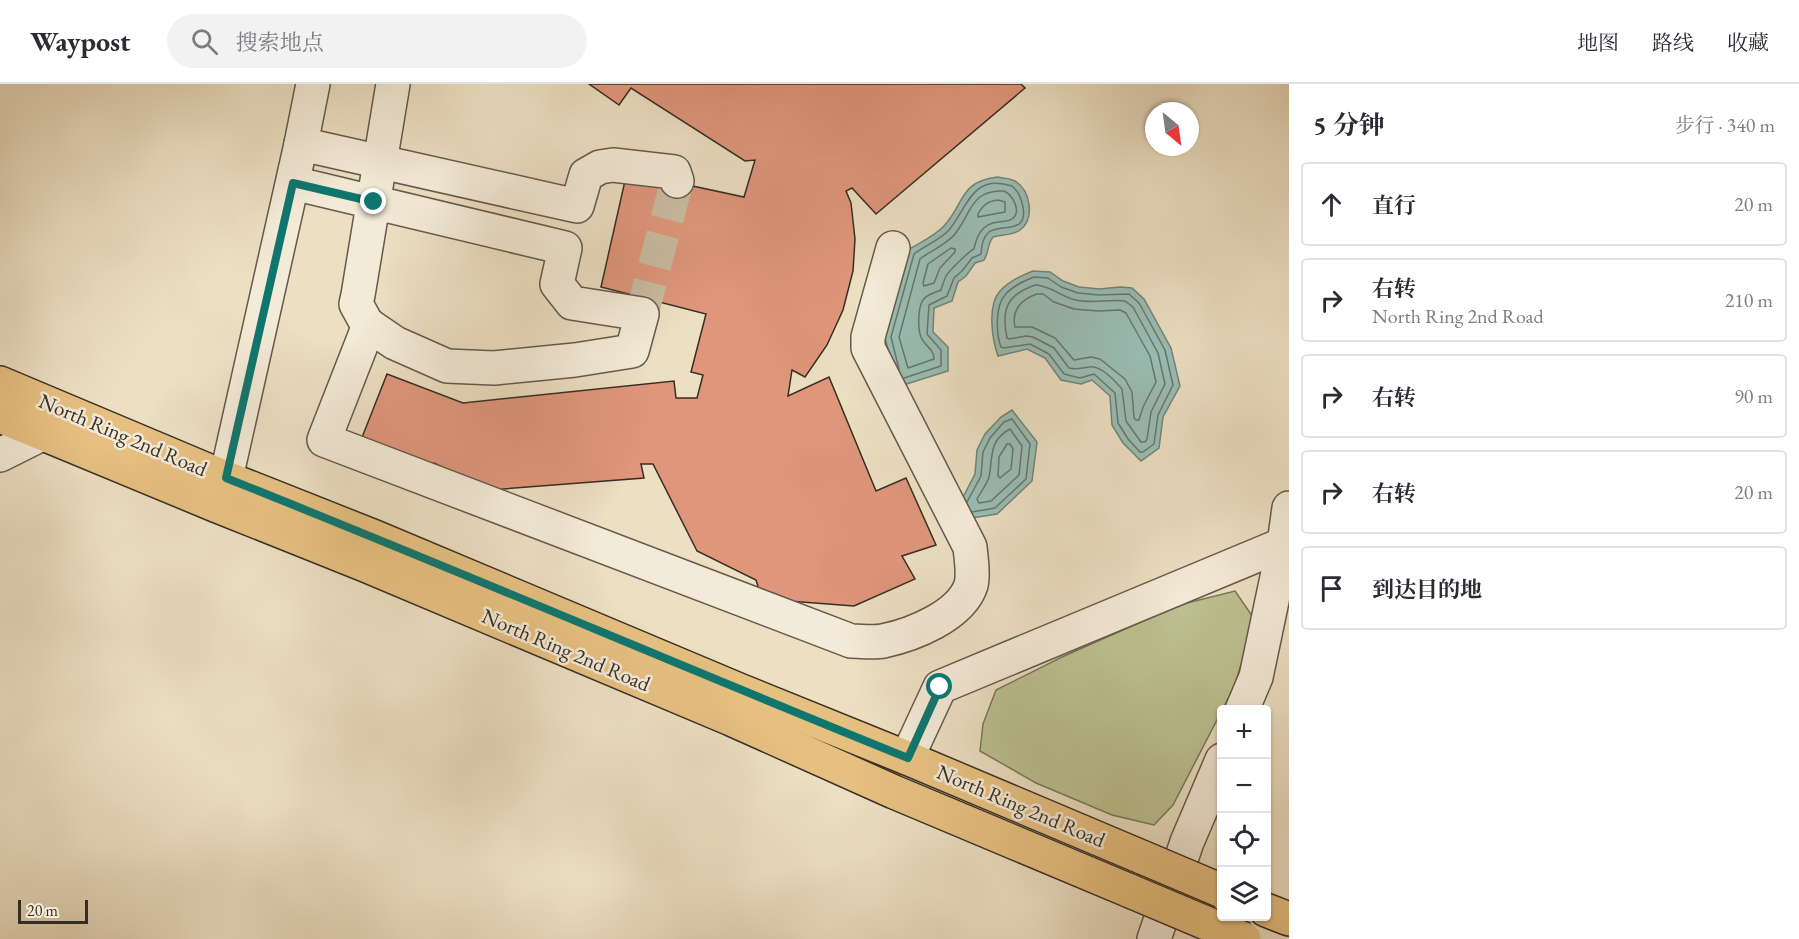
<!DOCTYPE html>
<html lang="zh">
<head>
<meta charset="utf-8">
<style>
  :root { --surface:#fff; --page:#f2f2f3; --text:#2b2b33; --muted:#7c7c81; --line:#e1e1e2 }
  body { margin:0; font-family:"EB Garamond","Noto Serif SC",serif; background:var(--page); color:var(--text) }
  .controls { position:absolute; right:18px; bottom:18px; display:grid; overflow:hidden; border-radius:6px; box-shadow:0 2px 4px #0004 }
  .controls button { width:54px; height:54px; display:grid; place-items:center; padding:0; border:0; border-bottom:2px solid var(--line); background:var(--surface); color:var(--text); font:30px sans-serif }
  .compass { position:absolute; left:1145px; top:18px; width:54px; height:54px; border-radius:50%; background:var(--surface); box-shadow:0 2px 4px #0004; rotate:151deg }
  .scale { position:absolute; left:18px; bottom:15px; width:70px; box-sizing:border-box; padding-left:6px; border:3px solid #362e24; border-top:0; font-size:16px; line-height:21px; white-space:nowrap; color:#362e24; -webkit-text-stroke:4px #f3ead7; paint-order:stroke }
  .stop { position:absolute; width:18px; height:18px; margin:-14px; border:4px solid #0f766e; border-radius:50%; background:#fff }
  .stop.end { background:#0f766e; border-color:#fff; box-shadow:0 2px 6px #0008 }
  .list { margin:0; padding:0; list-style:none }
  h2 { display:flex; justify-content:space-between; align-items:center; height:78px; margin:0; padding:0 24px; font-size:26px }
  h2 small { font-size:20px; font-weight:400; color:var(--muted) }
  .list li { display:grid; grid-template-columns:39px 1fr auto; gap:18px; align-items:center; box-sizing:border-box; height:84px; margin:0 12px 12px; padding:0 12px; border:2px solid var(--line); border-radius:6px }
  .list b { display:block; font-size:22px; white-space:nowrap }
  .list p { margin:0; font-size:20px; white-space:nowrap; color:var(--muted) }
  .list em { font-size:20px; font-style:normal; color:var(--muted) }
  .icon { flex:none; width:33px; height:33px; fill:none; stroke:currentColor; stroke-width:2; stroke-linecap:round; stroke-linejoin:round }
  .map { position:relative; flex:none; width:1289px; height:855px; overflow:hidden }
  header { display:flex; align-items:center; gap:36px; box-sizing:border-box; height:84px; padding:0 30px; background:var(--surface); border-bottom:2px solid var(--line) }
  header strong { font-size:28px }
  nav { display:flex; gap:33px; margin-inline-start:auto; font-size:21px }
  .search { width:420px; height:54px; background:var(--page); display:flex; align-items:center; gap:15px; box-sizing:border-box; padding:0 21px; border-radius:33px; color:var(--muted); font-size:22px }
  main { display:flex }
  aside { flex:1; background:var(--surface) }
  .map>svg:first-child { display:block }
  .green { fill:#bcc090; stroke:#79775a; stroke-width:1.5 }
  .water { fill:#99bdb4; stroke:#71847a; stroke-width:1.5 }
  .lines { fill:none; stroke-linecap:round; stroke-linejoin:round }
  .shore { stroke:#68766c; stroke-width:1.5 }
  .building { fill:#df967b; stroke:#362e24; stroke-width:1.5 }
  .minor-tunnel { stroke:#c8bca2; stroke-width:33; stroke-dasharray:33 16; stroke-linecap:butt }
  .minor-casing { stroke:#645a4c; stroke-width:36 }
  .major-casing { stroke:#362e24; stroke-width:36 }
  .minor { stroke:#f3ead7; stroke-width:33 }
  .major { stroke:#e6c081; stroke-width:33 }
  .major-bridge-casing { stroke:#362e24; stroke-width:36; stroke-linecap:butt }
  .major-bridge { stroke:#e6c081; stroke-width:33 }
  .route { stroke:#0f766e; stroke-width:8 }
  .labels { text-anchor:middle; stroke-width:5; stroke-linejoin:round; paint-order:stroke }
  .street-label { font-size:21px; fill:#362e24; stroke:#f3ead7 }
</style>
</head>
<body>
<header>
<strong>Waypost</strong>
<div class="search"><svg class="icon" aria-label="search" viewBox="0 0 24 24"><circle cx="10" cy="10" r="6"/><path d="M15 15l6 6"/></svg>搜索地点</div>
<nav><a>地图</a><a>路线</a><a>收藏</a></nav>
</header>
<main>
<div class="map">
<svg width="1289" height="855" viewBox="0 0 1289 855">
  <rect width="100%" height="100%" fill="#ecdfc2"/>
  <filter id="stains"><feTurbulence type="fractalNoise" baseFrequency=".00333" numOctaves="4"/><feColorMatrix values="0 0 0 0 .2 0 0 0 0 .09 0 0 0 0 .02 0 0 0 .5 -.17"/></filter>
  <radialGradient id="worn" r=".72"><stop offset=".6" stop-color="#630" stop-opacity="0"/><stop offset="1" stop-color="#630" stop-opacity=".3"/></radialGradient>
  <polygon class="green" points="1235,507 1255,536 1234,603 1173,721 1154,741 1112,731 1036,699 980,667 983,640 996,606 1062,573 1179,521"/>
  <g class="water">
    <path d="M 997,93 C 1003,94 1010,94 1015,97 C 1031,107 1035,135 1020,146 C 1012,152 1002,150 993,153 C 987,161 989,168 984,176 L 975,179 L 966,192 L 958,198 L 952,217 L 934,224 L 933,248 L 948,263 L 948,287 L 897,303 L 885,253 L 908,166 C 919,159 935,152 944,142 C 965,119 959,98 997,93 Z"/>
    <path d="M 1033,187 L 1050,188 L 1063,197 L 1079,203 L 1099,205 L 1120,203 L 1132,204 L 1144,215 L 1171,264 L 1180,302 L 1163,333 L 1159,364 L 1141,377 L 1123,359 L 1112,341 L 1110,312 L 1092,296 L 1081,300 L 1061,296 L 1045,274 L 1027,265 L 998,272 C 992,255 987,221 1000,207 C 1009,197 1021,192 1033,187 Z"/>
    <polygon points="1012,326 1037,358 1032,397 997,430 966,435 961,417 975,390 977,366 985,350 1001,333"/>
  </g>
  <g class="lines">
    <g class="shore">
      <path d="M 1004,107 C 1013,111 1022,128 1012,135 C 1008,138 1002,137 998,138 C 982,140 977,151 974,165 C 969,167 948,188 946,192 C 944,197 942,202 941,206 C 935,209 927,210 923,216 C 918,223 917,247 922,255 C 926,263 934,265 934,275 L 908,284 L 899,253 L 920,175 C 930,167 946,161 955,150 C 971,130 971,105 1004,107 Z"/>
      <path d="M 998,116 L 1005,118 L 1005,128 L 978,133 L 978,130 C 983,121 988,117 998,116 Z"/>
      <polygon points="951,164 955,165 955,168 940,184 934,199 924,202 923,199 928,180"/>
      <path d="M 1034,193 L 1048,194 L 1061,203 L 1078,209 L 1099,211 L 1129,210 L 1139,219 L 1165,266 L 1173,301 L 1158,331 L 1154,360 L 1143,368 L 1140,368 L 1128,355 L 1118,339 L 1115,309 L 1094,290 L 1080,294 L 1064,290 L 1049,270 L 1030,260 L 1004,264 L 1001,263 C 996,250 995,222 1005,211 C 1012,202 1024,197 1034,193 Z"/>
      <path d="M 1035,201 C 1050,201 1061,213 1076,216 C 1093,220 1109,215 1125,217 L 1133,223 L 1158,269 L 1165,300 L 1151,328 L 1147,355 L 1145,358 L 1141,358 L 1126,337 L 1122,305 C 1115,297 1101,281 1089,283 C 1080,284 1077,286 1069,284 L 1054,264 L 1033,253 L 1026,252 L 1009,255 L 1007,254 C 1001,225 1007,211 1035,201 Z"/>
      <path d="M 1037,210 L 1043,210 L 1054,218 L 1074,225 L 1098,227 L 1120,226 L 1126,229 L 1150,272 L 1156,298 L 1143,323 L 1139,336 L 1136,336 L 1134,334 L 1132,308 L 1125,295 L 1100,275 L 1091,273 L 1074,276 L 1055,254 L 1032,243 L 1015,243 C 1011,226 1022,215 1037,210 Z"/>
      <path d="M 899,285 L 891,253 L 914,170 C 924,162 940,156 949,146 C 968,123 972,89 1012,102 C 1019,108 1021,114 1023,123 C 1028,151 1001,139 989,148 C 982,154 982,162 981,170 L 972,174 L 962,187 L 954,194 L 947,212 L 929,221 L 927,250 L 941,266 L 941,282 L 904,294"/>
      <path d="M 1010,345 L 1022,362 L 1019,391 L 991,417 L 979,419 L 977,415 C 981,408 987,400 989,393 C 993,374 988,357 1010,345 Z"/>
      <polygon points="1007,360 1010,360 1013,365 1011,385 1000,394 998,392 999,373"/>
      <polyline points="967,418 981,392 983,368 990,354 1004,338 1012,335 1030,360 1026,395 995,424 972,428"/>
    </g>
  </g>
  <polygon class="building" points="589,0 1021,0 1025,4 876,130 852,104 846,107 851,119 855,155 853,187 843,226 827,261 805,293 792,286 788,312 829,293 876,407 906,394 936,461 902,472 915,495 854,522 762,515 756,496 697,467 653,380 641,380 644,394 490,406 434,379 430,390 359,361 387,290 463,319 674,297 676,314 697,314 703,291 691,288 706,230 601,203 627,88 744,113 755,76 745,77 631,4 619,21"/>
  <g class="lines">
    <polyline class="minor-tunnel" points="642,230 677,97"/>
    <defs>
      <g id="minor">
        <polyline points="301,60 577,122 586,91 600,83 613,81 674,88 677,97"/>
        <path d="M 293,99 L 565,164 L 557,200 L 572,219 L 642,230 L 632,267 L 575,276 L 494,284 L 447,282 L 395,259 L 367,240 L 356,220 L 358,211 C 370,141 381,70 393,0"/>
        <path d="M 369,241 L 324,356 L 851,557 C 861,557 873,559 883,557 C 912,551 961,532 971,501 C 974,489 971,475 970,463 L 868,264 L 868,253 L 893,164"/>
        <polyline points="0,371 42,350"/>
        <polyline points="226,394 301,60 313,0"/>
        <polyline points="1242,626 1256,593 1284,460 1289,424"/>
        <polyline points="907,674 940,603 1284,460"/>
        <polyline points="1154,855 1187,758 1222,676"/>
      </g>
      <g id="major">
        <polyline points="0,299 226,394 375,453 739,606 907,674 1144,774"/>
        <polyline points="0,332 215,421 365,481 731,635 894,708 1130,807"/>
        <polyline points="1266,826 1289,835"/>
      </g>
    </defs>
    <use href="#minor" class="minor-casing"/>
    <use href="#major" class="major-casing"/>
    <use href="#minor" class="minor"/>
    <use href="#major" class="major"/>
    <defs>
      <g id="major-bridge">
        <polyline points="1144,774 1222,807"/>
        <polyline points="1130,807 1244,855"/>
      </g>
    </defs>
    <use href="#major-bridge" class="major-bridge-casing"/>
    <use href="#major-bridge" class="major-bridge"/>
  </g>
  <g class="lines">
    <path class="route" d="M 374,118 L 293,99 L 226,394 C 455,485 680,582 908,674 L 940,603"/>
  </g>
  <g class="labels">
    <g class="street-label">
      <text transform="translate(123 351) rotate(23)" y="7">North Ring 2nd Road</text>
      <text transform="translate(566 566) rotate(23)" y="7">North Ring 2nd Road</text>
      <text transform="translate(1021 722) rotate(23)" y="7">North Ring 2nd Road</text>
    </g>
  </g>
  <rect width="100%" height="100%" filter="url(#stains)"/>
  <rect width="100%" height="100%" fill="url(#worn)"/>
</svg>
<div class="controls">
<button>+</button>
<button>−</button>
<button><svg class="icon" aria-label="locate" viewBox="0 0 24 24"><circle cx="12" cy="12" r="6"/><path d="M12 2v4M12 18v4M2 12h4M18 12h4"/></svg></button>
<button><svg class="icon" aria-label="layers" viewBox="0 0 24 24"><path d="M12 4l9 5-9 5-9-5zM3 14l9 5 9-5"/></svg></button>
</div>
<svg class="compass" viewBox="-18 -18 36 36"><path d="M0-13l5 13h-10z" fill="#e53935"/><path d="M0 13l5-13h-10z" fill="#7c7c81"/></svg>
<div class="scale">20 m</div>
<div class="stop" style="left:940px;top:603px"></div>
<div class="stop end" style="left:374px;top:118px"></div>
</div>
<aside>
<h2>5 分钟<small>步行 · 340 m</small></h2>
<ul class="list">
<li><svg class="icon" aria-label="ahead" viewBox="0 0 24 24"><path d="M12 20V5M6 11l6-6 6 6"/></svg><div><b>直行</b></div><em>20 m</em></li>
<li><svg class="icon" aria-label="right" viewBox="0 0 24 24"><path d="M7 20v-9h11M14 6l5 5-5 5"/></svg><div><b>右转</b><p>North Ring 2nd Road</p></div><em>210 m</em></li>
<li><svg class="icon" aria-label="right" viewBox="0 0 24 24"><path d="M7 20v-9h11M14 6l5 5-5 5"/></svg><div><b>右转</b></div><em>90 m</em></li>
<li><svg class="icon" aria-label="right" viewBox="0 0 24 24"><path d="M7 20v-9h11M14 6l5 5-5 5"/></svg><div><b>右转</b></div><em>20 m</em></li>
<li><svg class="icon" aria-label="arrive" viewBox="0 0 24 24"><path d="M6 21V4h12l-3 4 3 4H6"/></svg><div><b>到达目的地</b></div></li>
</ul>
</aside>
</main>
</body>
</html>
